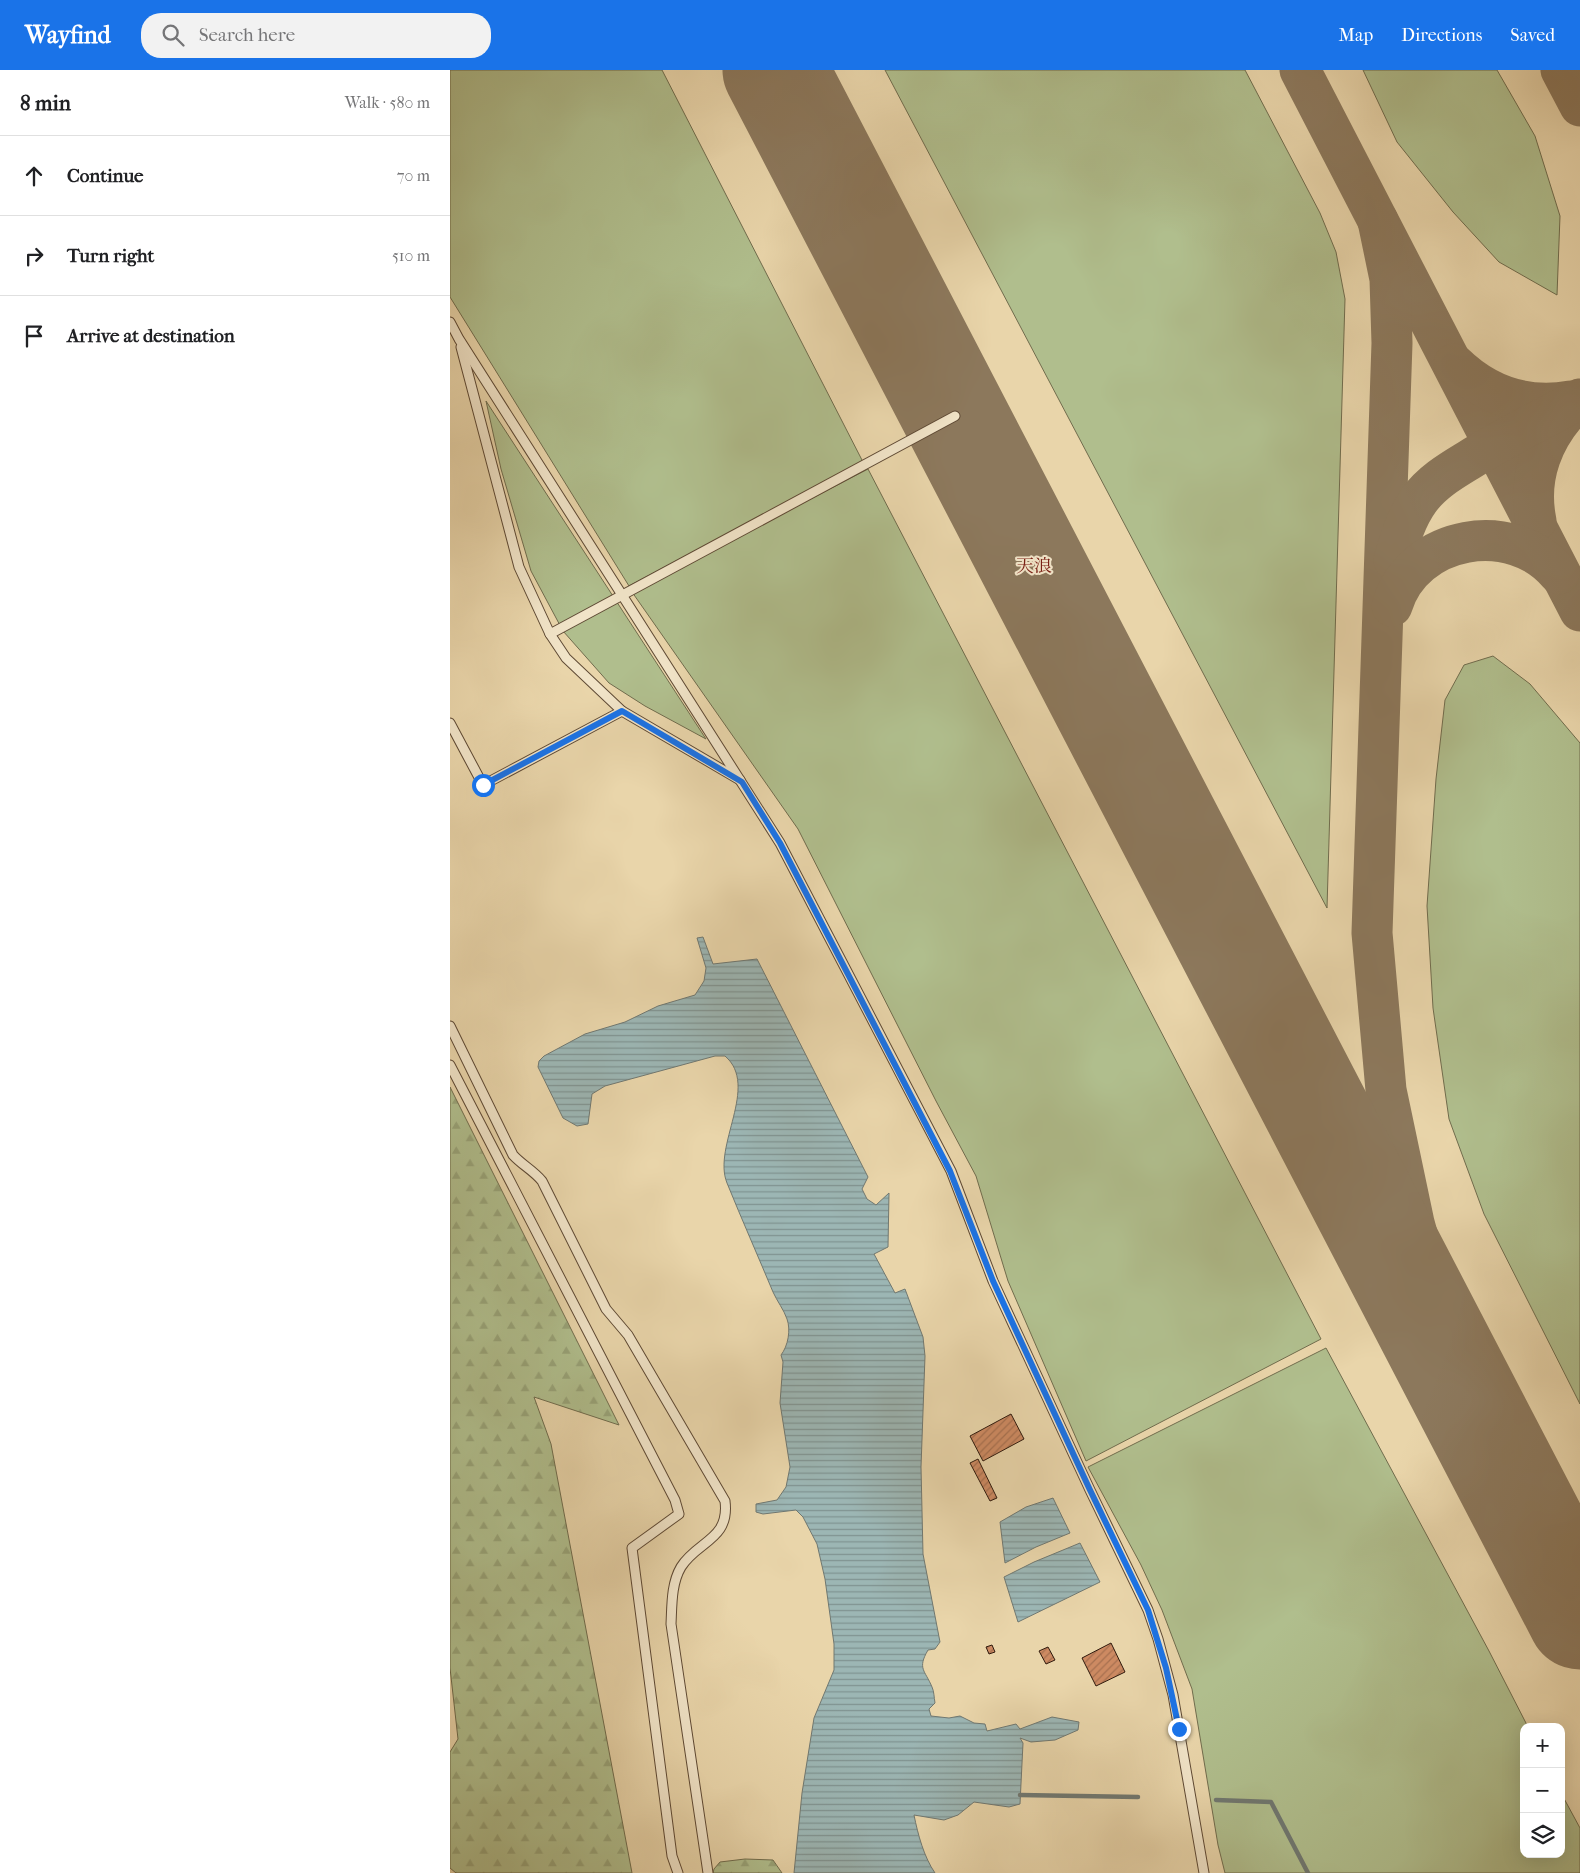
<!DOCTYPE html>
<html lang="en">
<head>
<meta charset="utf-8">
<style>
  :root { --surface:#fff; --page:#f2f2f2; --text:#202124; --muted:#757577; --line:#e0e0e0; --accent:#1a73e8 }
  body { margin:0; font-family:"IM FELL French Canon","Noto Serif JP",serif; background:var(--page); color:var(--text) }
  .controls { position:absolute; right:15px; bottom:15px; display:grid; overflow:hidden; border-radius:10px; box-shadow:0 5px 20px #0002 }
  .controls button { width:45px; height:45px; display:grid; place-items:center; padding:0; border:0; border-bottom:1px solid var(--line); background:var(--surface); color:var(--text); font:25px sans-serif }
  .stop { position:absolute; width:15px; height:15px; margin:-11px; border:4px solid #1a73e8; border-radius:50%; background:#fff }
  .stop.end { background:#1a73e8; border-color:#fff; box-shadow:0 1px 5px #0008 }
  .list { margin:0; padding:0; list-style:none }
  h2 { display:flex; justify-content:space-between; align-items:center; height:65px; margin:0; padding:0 20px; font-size:21px }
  h2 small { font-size:16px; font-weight:400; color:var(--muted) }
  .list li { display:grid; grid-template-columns:32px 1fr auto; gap:15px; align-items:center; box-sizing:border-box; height:80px; padding:0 20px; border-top:1px solid var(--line) }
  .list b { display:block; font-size:19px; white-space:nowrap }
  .list em { font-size:16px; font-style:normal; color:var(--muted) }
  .icon { flex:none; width:28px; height:28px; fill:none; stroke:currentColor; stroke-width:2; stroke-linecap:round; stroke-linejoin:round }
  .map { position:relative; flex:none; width:1130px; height:1803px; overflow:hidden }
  header { display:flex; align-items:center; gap:30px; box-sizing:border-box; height:70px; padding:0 25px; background:var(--accent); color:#fff }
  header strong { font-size:24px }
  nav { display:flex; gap:28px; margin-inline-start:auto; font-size:18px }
  .search { width:350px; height:45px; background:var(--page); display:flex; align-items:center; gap:12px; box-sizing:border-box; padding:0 18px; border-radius:20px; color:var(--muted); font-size:19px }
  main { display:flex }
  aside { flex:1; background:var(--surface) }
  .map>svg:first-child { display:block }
  .grass { fill:#b0be8d; stroke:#706c4d }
  .forest { fill:url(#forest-firs); stroke:#706c4d }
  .water { fill:url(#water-rules); stroke:#707871 }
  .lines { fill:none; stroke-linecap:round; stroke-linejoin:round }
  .stream { stroke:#707871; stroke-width:4.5 }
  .taxiway { stroke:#8c785c; stroke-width:41 }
  .runway { stroke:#8c785c; stroke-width:105 }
  .building { fill:url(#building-hatch); stroke:#2f1a0d }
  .lane-casing { stroke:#5e4934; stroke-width:11 }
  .lane { stroke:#f1e4c8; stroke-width:9 }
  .route { stroke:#1a73e8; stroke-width:6 }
  .labels { text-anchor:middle; stroke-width:4; stroke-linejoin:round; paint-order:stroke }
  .quarter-label { font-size:18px; fill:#7a1f14; stroke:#f1e4c8 }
</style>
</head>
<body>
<header>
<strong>Wayfind</strong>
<div class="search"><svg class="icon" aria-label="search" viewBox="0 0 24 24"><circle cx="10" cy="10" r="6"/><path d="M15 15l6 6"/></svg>Search here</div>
<nav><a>Map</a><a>Directions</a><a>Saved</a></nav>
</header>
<main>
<aside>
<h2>8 min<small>Walk · 580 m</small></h2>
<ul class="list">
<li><svg class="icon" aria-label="ahead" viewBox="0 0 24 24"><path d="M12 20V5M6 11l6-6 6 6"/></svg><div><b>Continue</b></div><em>70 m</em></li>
<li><svg class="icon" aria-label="right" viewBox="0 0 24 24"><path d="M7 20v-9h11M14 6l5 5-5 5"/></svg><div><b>Turn right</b></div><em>510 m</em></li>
<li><svg class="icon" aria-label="arrive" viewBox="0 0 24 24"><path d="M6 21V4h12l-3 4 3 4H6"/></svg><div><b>Arrive at destination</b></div></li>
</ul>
</aside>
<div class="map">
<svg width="1130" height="1803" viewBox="0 0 1130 1803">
  <defs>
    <pattern id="forest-firs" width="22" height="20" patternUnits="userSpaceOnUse" patternTransform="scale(1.25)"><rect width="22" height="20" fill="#b0be8d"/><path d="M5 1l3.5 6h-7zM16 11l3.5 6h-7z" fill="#98a378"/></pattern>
    <pattern id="water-rules" width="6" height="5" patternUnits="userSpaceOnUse" patternTransform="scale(1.25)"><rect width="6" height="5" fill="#9cb6b4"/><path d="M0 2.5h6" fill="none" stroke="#809391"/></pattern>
    <pattern id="building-hatch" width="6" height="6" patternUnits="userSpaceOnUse" patternTransform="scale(1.25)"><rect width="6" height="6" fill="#cd8a62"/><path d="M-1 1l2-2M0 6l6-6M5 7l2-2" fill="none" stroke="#a7704f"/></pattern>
  </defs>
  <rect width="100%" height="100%" fill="#e9d5aa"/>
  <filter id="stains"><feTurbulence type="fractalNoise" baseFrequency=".004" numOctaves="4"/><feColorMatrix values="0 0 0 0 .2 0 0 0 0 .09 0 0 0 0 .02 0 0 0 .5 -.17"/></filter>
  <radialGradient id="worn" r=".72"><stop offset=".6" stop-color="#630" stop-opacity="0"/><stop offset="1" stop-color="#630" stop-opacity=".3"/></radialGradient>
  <g class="grass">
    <polygon points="0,0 212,0 413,392 179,516 0,227"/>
    <polygon points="435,0 795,0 870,143 886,182 895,229 877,838"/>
    <polygon points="913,0 1047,0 1085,66 1110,146 1107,225 1049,192 1003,142 947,72"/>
    <polygon points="36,331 256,669 195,636 159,613 113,561 81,501 51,399"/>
    <polygon points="418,399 871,1269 636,1391 558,1211 526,1106 486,1031 348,759 182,522"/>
    <polygon points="1043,586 1080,614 1130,673 1130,1334 1034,1144 999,1049 983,938 977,836 986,709 995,630 1014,595"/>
    <polygon points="876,1278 1039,1581 1078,1657 1074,1657 1074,1784 1111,1784 1111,1723 1130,1758 1130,1803 775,1803 768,1775 742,1619 712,1540 691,1495 638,1397"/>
  </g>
  <g class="forest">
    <polygon points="0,1017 169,1355 84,1327 101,1374 182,1803 6,1803 0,1798 0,1682 8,1669 0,1598"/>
    <polygon points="295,1789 323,1790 332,1803 263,1803 264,1799 270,1792"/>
  </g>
  <g class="water">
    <path d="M 253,867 L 263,894 L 307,889 L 418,1107 L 412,1119 L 417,1129 L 426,1135 L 439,1123 L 438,1177 L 424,1184 L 445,1223 L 455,1219 L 473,1267 L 475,1286 L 471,1397 L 473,1484 L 490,1572 L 485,1579 L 478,1580 C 467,1599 475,1600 482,1617 C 484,1621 484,1627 485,1633 L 479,1639 L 481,1646 L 499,1648 L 510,1646 L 524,1653 L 535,1654 L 537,1661 L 566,1654 L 570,1659 L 602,1647 L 629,1652 L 628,1660 L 605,1670 L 581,1672 L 570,1668 L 573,1673 L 570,1734 L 559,1737 L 524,1732 L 508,1745 L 494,1750 L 464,1745 C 468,1765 474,1787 485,1803 L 344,1803 L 352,1723 L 364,1648 L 384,1600 L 384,1574 L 375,1509 L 367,1474 L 353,1447 L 346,1440 L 313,1444 L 306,1442 L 306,1434 L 327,1430 L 336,1417 L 340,1397 L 330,1333 L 333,1292 L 331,1285 C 338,1276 341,1260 337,1249 C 334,1240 327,1231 323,1222 C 308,1186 292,1150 277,1113 C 262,1076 310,1016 275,986 L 265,986 L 155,1016 L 142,1024 L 138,1054 L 127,1056 L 113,1048 L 88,997 L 89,991 L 94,986 L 135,964 L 175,952 L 208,936 L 245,925 L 254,911 L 256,898 L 247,868 Z"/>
    <polygon points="603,1428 620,1463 586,1477 555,1493 550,1452 576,1437"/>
    <polygon points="630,1473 650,1512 568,1552 554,1507 584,1492"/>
  </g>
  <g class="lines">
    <g class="stream">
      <polyline points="570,1725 688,1727"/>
      <polyline points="766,1730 821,1732 858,1803"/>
    </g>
    <g class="taxiway">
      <polyline points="850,0 1130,541"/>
      <polyline points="1111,0 1130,36"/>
      <polyline points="928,151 940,209 942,273 922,863 936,1020 964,1153 1007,1310"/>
      <path d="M 1004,294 C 1037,326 1076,339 1121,331"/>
      <path d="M 1086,451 C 1077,407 1093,366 1124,335"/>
      <path d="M 944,490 C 950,469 956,448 969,430 C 982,412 1001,401 1019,390 C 1055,367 1093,349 1130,329"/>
      <path d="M 942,536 C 963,465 1063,448 1109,504"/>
    </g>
    <polyline class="runway" points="325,0 1130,1547"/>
  </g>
  <g class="building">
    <polygon points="561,1344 574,1369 533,1391 520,1366"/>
    <polygon points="528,1389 547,1428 540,1431 520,1393"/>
    <polygon points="661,1573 675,1602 646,1616 632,1588"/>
    <polygon points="542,1575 545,1582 539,1584 536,1577"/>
    <polygon points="598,1577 605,1590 596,1594 589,1581"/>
  </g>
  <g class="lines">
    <defs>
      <g id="lane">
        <polyline points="0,252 9,269 330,773 501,1101 543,1211 640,1420 698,1540 708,1569 723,1625 754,1803"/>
        <polyline points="11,277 69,497 100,564 116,588 172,641 290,710"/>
        <polyline points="100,564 505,346"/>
        <polyline points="0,653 33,715 172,641"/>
        <path d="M 0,956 L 63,1085 C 72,1095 83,1100 92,1111 L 156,1239 L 178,1265 L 275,1431 C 280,1470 247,1471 231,1497 C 221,1514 222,1536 221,1554 L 258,1803"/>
        <polyline points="0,995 225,1430 229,1444 182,1478 222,1786 228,1803"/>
      </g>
    </defs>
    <use href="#lane" class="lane-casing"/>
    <use href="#lane" class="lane"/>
  </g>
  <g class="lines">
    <polyline class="route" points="33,715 172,641 292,712 330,773 500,1101 543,1211 640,1420 698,1540 716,1598 729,1659"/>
  </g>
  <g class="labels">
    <g class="quarter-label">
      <text x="584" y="502">天浪</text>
    </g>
  </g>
  <rect width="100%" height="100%" filter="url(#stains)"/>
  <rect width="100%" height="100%" fill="url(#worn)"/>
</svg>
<div class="controls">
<button>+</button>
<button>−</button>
<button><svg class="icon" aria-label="layers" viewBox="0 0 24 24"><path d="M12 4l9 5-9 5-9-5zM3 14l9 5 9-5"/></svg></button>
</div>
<div class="stop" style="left:33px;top:715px"></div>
<div class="stop end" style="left:729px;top:1659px"></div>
</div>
</main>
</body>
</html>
